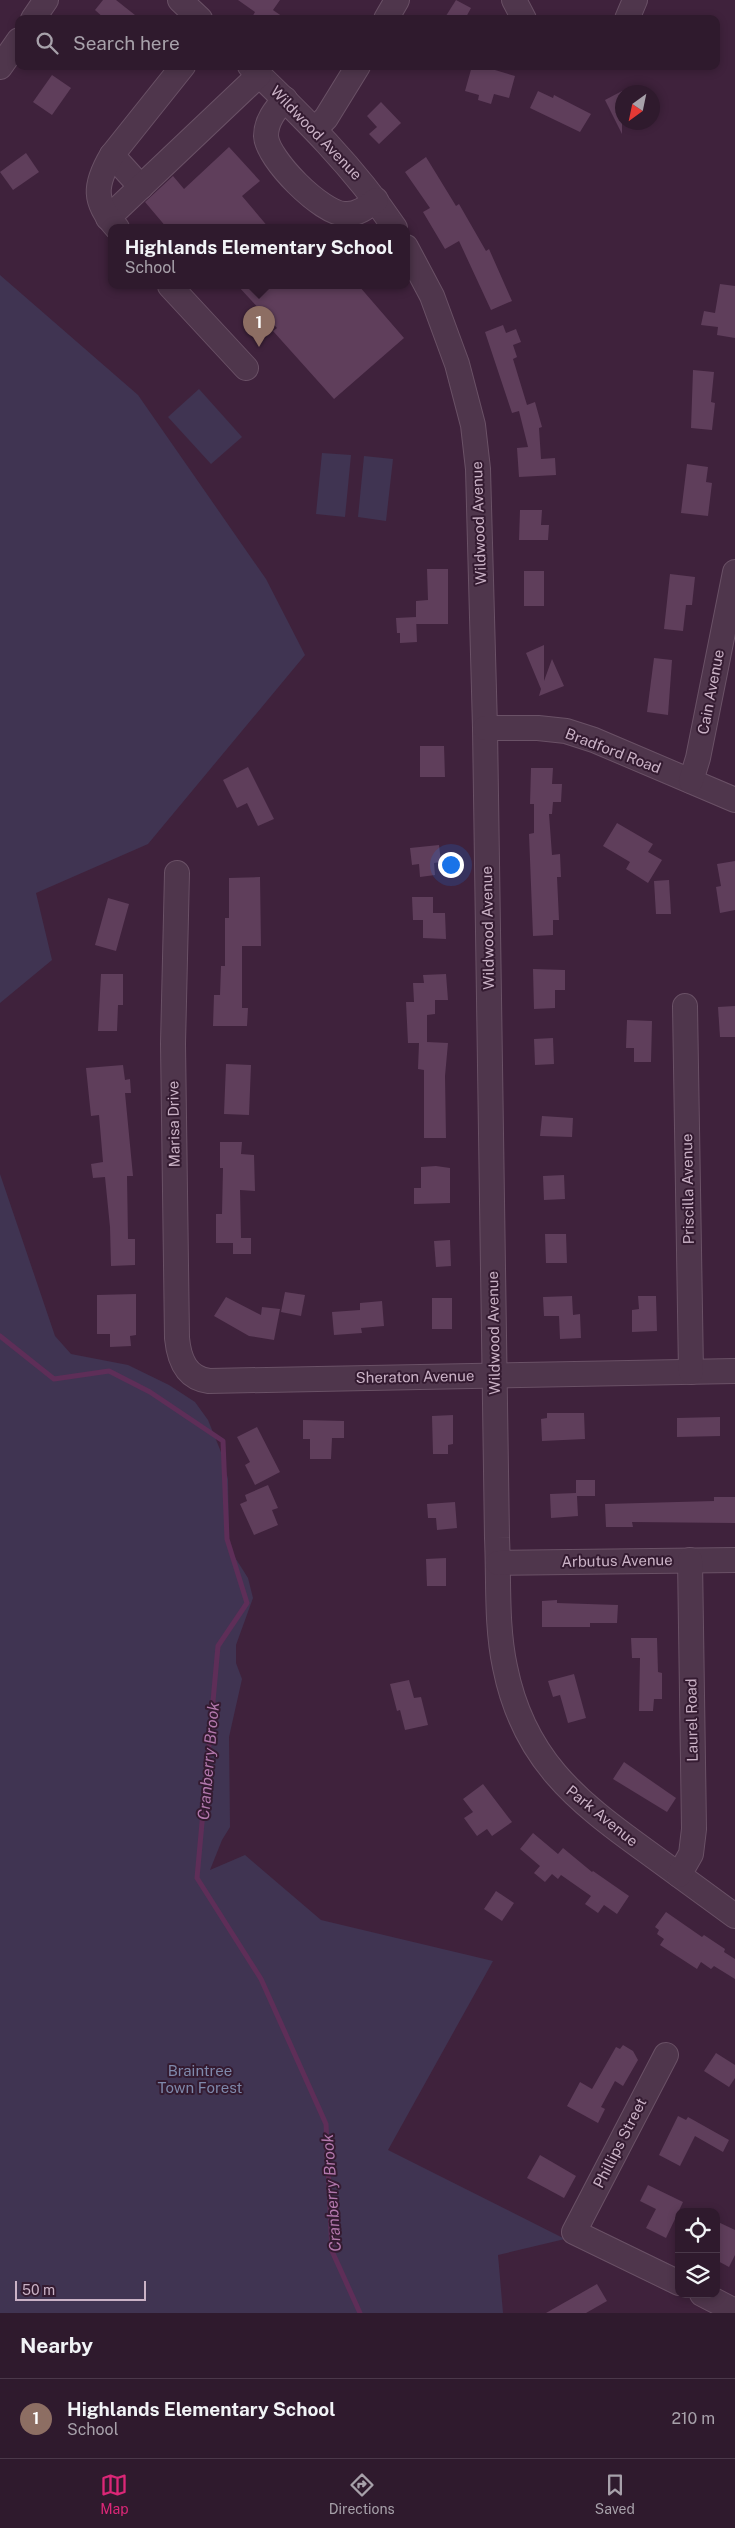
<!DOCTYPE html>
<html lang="en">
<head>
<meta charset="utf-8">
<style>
  :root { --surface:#2f1a2d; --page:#372335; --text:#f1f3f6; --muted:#a7a1aa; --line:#4a3849; --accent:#db2777 }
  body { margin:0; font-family:"Public Sans",sans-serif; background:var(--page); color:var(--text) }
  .controls { position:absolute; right:15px; bottom:15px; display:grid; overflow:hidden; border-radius:10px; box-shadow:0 2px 8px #0003 }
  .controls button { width:45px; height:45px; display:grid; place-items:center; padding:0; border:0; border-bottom:1px solid var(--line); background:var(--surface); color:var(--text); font:25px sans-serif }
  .compass { position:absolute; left:615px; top:85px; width:45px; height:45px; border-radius:50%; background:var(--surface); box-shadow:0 2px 8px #0003; rotate:213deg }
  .scale { position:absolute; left:15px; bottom:12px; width:131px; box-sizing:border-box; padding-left:5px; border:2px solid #cab2c6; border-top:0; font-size:14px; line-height:18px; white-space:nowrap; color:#cab2c6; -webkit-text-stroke:4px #341b31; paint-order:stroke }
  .you { position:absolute; left:450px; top:864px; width:18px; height:18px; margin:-12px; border:4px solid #fff; border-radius:50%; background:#1a73e8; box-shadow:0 0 0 8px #1a73e833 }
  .badge { display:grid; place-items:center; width:32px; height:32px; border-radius:50%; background:var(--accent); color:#fff; font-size:16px; font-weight:700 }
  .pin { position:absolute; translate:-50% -41px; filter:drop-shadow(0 1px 2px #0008) }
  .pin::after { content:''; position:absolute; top:26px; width:18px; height:15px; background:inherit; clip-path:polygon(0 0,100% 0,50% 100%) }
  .popup { position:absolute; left:108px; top:224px; width:302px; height:65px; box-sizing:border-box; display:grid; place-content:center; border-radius:10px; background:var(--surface); filter:drop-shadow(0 1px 4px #0005); font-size:16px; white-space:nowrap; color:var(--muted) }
  .popup b { font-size:19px; color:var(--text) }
  .popup::after { content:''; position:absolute; left:50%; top:100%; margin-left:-10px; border:10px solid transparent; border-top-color:var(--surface) }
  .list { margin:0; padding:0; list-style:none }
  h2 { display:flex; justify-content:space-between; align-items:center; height:65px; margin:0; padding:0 20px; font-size:21px }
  h2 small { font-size:16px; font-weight:400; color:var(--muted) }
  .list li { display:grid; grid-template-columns:32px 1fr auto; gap:15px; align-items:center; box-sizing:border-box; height:80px; padding:0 20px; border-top:1px solid var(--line) }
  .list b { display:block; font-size:19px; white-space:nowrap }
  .list p { margin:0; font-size:16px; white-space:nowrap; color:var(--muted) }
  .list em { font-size:16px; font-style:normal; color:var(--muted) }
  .icon { flex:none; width:28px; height:28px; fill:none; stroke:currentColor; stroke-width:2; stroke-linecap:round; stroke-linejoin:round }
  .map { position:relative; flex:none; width:735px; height:2313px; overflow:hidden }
  .search { position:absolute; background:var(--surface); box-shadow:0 2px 8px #0003; left:15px; right:15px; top:15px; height:55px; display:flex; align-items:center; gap:12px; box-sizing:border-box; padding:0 18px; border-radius:10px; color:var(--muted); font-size:19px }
  .sheet { height:145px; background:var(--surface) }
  nav { display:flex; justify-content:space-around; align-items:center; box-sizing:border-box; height:70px; border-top:1px solid var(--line); background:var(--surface); font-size:14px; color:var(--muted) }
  nav a { display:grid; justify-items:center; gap:2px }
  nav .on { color:var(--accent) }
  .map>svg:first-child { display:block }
  .green { fill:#403452 }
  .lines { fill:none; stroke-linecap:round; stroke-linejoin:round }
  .stream { stroke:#5e2e58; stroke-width:5 }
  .building { fill:#5f3e5b }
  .minor-casing { stroke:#6a5166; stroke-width:26 }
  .minor { stroke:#4f364c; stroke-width:24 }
  .labels { text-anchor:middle; stroke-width:4; stroke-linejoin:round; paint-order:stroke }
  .street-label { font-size:15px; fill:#cab2c6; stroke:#341b31 }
  .park-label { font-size:15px; fill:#7f89ab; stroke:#341b31 }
  .water-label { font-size:16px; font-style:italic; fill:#b378ad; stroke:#341b31 }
</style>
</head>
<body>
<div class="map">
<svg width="735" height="2313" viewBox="0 0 735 2313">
  <rect width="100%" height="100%" fill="#3f223c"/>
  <g class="green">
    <polygon points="0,275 138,395 266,579 305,655 148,844 36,893 52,960 0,1003"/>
    <polygon points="199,389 242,437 211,464 168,417"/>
    <polygon points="322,453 351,455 345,517 316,514"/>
    <polygon points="364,456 393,459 386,521 358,517"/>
    <polygon points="0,1174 55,1336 71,1354 128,1365 169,1385 195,1402 208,1420 221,1452 228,1479 229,1548 248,1578 253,1598 236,1645 236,1663 242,1679 229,1737 230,1827 222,1840 210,1870 245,1855 321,1920 493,1961 388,2150 565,2239 498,2255 503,2313 0,2313"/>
  </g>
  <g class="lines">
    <polyline class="stream" points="0,1336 54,1379 109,1371 150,1392 223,1441 227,1539 247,1603 218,1646 197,1878 261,1979 326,2124 332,2251 360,2313"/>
  </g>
  <g class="building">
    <polygon points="103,0 116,0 140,19 105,19 95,10"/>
    <polygon points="238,0 280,0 273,10 286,19 251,19 255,12"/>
    <polygon points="456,0 471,8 465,19 444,19"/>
    <polygon points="472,66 496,66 495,70 515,76 509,98 494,94 491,104 478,100 479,95 465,91"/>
    <polygon points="52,75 71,88 52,115 33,102"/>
    <polygon points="538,91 553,98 554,95 591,114 580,132 530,108"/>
    <polygon points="622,91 622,134 605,100"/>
    <polygon points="381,102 401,123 379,144 369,134 377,127 367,116"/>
    <polygon points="229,147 260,181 242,196 269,228 167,228 145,202 173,176 184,189"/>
    <polygon points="26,153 39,172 13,190 0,172"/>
    <polygon points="426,157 456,206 459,204 486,251 489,249 512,301 491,310 459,241 445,249 423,212 430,208 405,172"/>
    <polygon points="720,284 735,286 735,338 717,335 718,327 701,325 704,311 715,313"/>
    <polygon points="238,286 359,286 404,338 334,399 273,331 277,328"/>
    <polygon points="503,325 506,333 516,329 521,342 513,345 517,357 513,359 527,405 535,402 542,427 539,428 541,459 555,458 556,475 519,477 517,448 528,447 519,411 512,413 485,332"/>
    <polygon points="693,370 714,372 711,402 715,403 712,430 691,428"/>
    <polygon points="687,464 708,467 706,482 712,483 708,516 681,513"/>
    <polygon points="520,510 542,510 541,525 549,525 548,540 519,540"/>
    <polygon points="427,569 448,569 448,624 416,624 416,601 428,600"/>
    <rect x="524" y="571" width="20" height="35"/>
    <polygon points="670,574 695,577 692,605 686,605 683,631 664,629"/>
    <polygon points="416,617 417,642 400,643 400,633 397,633 396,618"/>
    <polygon points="544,645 544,681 552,659 564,686 539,696 541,689 526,653"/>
    <polygon points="654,658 672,660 668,715 647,712"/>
    <polygon points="420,746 444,746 445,777 420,777"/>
    <polygon points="248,767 274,819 258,826 247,803 237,808 223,780"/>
    <polygon points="531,768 553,768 552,784 562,784 561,802 553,802 552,814 549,814 552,855 560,854 561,877 557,877 559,920 553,920 553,935 533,936 529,834 534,833 534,804 530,804"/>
    <polygon points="617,823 653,844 648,852 662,860 648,883 626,869 630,862 603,846"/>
    <polygon points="439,845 441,862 434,863 435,875 420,877 419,864 412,865 410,848"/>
    <polygon points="735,861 735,910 720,913 716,887 721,886 717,864"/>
    <polygon points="260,877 261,946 242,946 242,1008 248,1008 247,1026 213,1026 214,995 220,995 221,966 225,966 225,918 229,918 229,878"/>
    <polygon points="669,880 671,914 656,914 654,881"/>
    <polygon points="412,897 433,897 433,913 445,913 446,939 423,938 423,920 413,920"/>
    <polygon points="108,898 129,904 116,951 95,945"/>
    <polygon points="533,969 565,970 565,990 555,990 555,1008 534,1009"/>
    <polygon points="101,974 123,974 123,1005 118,1005 117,1031 98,1031"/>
    <polygon points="446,974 448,1000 435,1000 435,1014 427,1015 427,1042 448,1043 445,1076 446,1138 424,1138 424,1070 418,1069 419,1043 408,1043 406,1002 414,1002 413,983 424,983 423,975"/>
    <polygon points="735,1006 735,1037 720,1037 718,1007"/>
    <polygon points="627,1020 652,1021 651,1062 634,1062 634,1048 626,1048"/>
    <polygon points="553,1038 554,1064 535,1065 534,1039"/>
    <polygon points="226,1064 251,1065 249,1115 224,1114"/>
    <polygon points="123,1065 125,1080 130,1079 131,1093 125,1093 133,1176 127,1176 128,1239 135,1239 135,1265 111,1266 110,1227 105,1177 93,1178 91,1164 103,1162 99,1115 91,1116 86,1068"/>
    <polygon points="542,1116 573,1118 572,1137 540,1136"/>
    <polygon points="220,1142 242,1142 241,1154 254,1155 255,1191 240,1190 241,1238 251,1238 251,1254 233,1254 233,1243 216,1243 216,1214 222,1214 223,1168 220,1168"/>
    <polygon points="436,1166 450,1168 450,1203 414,1204 414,1188 421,1188 421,1167"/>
    <polygon points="564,1175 565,1199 544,1200 543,1176"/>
    <polygon points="545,1234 566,1234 567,1263 546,1263"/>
    <polygon points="450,1240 451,1266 436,1267 434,1241"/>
    <polygon points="285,1292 305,1295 301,1316 281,1312"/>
    <polygon points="136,1294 136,1335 130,1336 131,1346 110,1347 110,1334 97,1334 97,1295"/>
    <polygon points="572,1296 573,1315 580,1314 581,1338 560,1339 559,1316 544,1316 543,1297"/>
    <polygon points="638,1296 656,1296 657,1331 632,1332 632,1310 639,1309"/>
    <polygon points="226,1297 261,1315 262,1307 280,1309 274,1340 249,1336 214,1316"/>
    <rect x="432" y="1298" width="20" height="31"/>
    <polygon points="382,1301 384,1326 361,1328 362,1333 334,1335 332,1312 360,1310 360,1303"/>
    <polygon points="547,1413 584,1413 585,1439 542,1441 541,1419 547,1418"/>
    <polygon points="453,1415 453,1444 448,1445 448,1454 433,1454 432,1416"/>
    <polygon points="720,1417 720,1436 677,1437 677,1418"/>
    <polygon points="303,1420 344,1421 344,1438 332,1438 331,1459 310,1459 310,1439 303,1439"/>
    <polygon points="257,1427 280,1472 255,1485 245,1465 250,1462 237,1437"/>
    <polygon points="576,1480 595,1480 595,1496 577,1496 578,1516 551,1518 550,1494 576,1493"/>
    <polygon points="268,1485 278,1508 272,1510 278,1525 254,1535 240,1504 247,1501 245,1495"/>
    <polygon points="714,1497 735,1497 735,1523 632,1522 633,1527 606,1527 605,1504 714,1501"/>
    <polygon points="455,1502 457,1528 437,1530 436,1518 428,1518 427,1504"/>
    <polygon points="446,1558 446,1586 427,1586 426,1559"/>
    <polygon points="557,1600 557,1603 618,1605 617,1623 590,1623 590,1627 542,1627 542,1601"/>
    <polygon points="631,1638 657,1638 658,1672 662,1673 662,1699 654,1699 653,1711 639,1711 640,1658 632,1658"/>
    <polygon points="574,1674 586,1718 568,1723 560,1695 553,1697 548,1681"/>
    <polygon points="409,1680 414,1698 421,1697 428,1725 405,1730 400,1710 397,1711 390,1684"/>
    <polygon points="624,1762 676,1798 667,1812 613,1779"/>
    <polygon points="483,1784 512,1822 492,1836 487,1829 477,1836 464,1818 473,1812 463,1799"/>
    <polygon points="533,1833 558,1854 563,1848 592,1872 593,1871 629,1896 617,1914 604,1905 598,1913 585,1904 591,1896 561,1875 558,1879 552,1874 545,1882 534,1873 540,1866 520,1849"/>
    <polygon points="496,1891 514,1903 502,1921 484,1909"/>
    <polygon points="666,1912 702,1937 704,1935 725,1949 724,1952 735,1959 735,1979 714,1966 711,1969 701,1962 697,1969 660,1945 664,1939 657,1934 659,1930 655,1927"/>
    <polygon points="623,2045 633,2051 638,2060 623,2086 615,2081 601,2107 605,2109 598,2123 567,2106 580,2082 592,2089 616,2047 620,2049"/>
    <polygon points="716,2053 735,2065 735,2078 729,2087 704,2071"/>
    <polygon points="678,2116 686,2120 688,2117 729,2140 723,2152 695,2136 680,2166 659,2155"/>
    <polygon points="540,2155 576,2176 564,2198 527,2178"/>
    <polygon points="648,2185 683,2202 666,2238 646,2228 656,2209 640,2201"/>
    <polygon points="716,2221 735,2230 735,2255 729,2267 716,2260"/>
    <polygon points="597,2284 607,2301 586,2313 546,2313"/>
  </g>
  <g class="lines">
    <defs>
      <g id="minor">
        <polyline points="180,0 200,19"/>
        <polyline points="514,0 524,19"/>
        <polyline points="33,19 46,0"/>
        <polyline points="386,19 397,0"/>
        <polyline points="627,19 635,0"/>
        <path d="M 250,66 C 303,117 354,167 395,228"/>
        <polyline points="0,67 19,40"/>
        <path d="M 285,99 C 275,110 266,121 266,136 C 267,159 322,214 345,214 C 357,215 367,207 376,200"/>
        <polyline points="315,129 326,118 358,66"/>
        <polyline points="112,155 141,187"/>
        <polyline points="108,218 259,75"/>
        <path d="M 117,228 C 93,202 94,185 112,155 L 183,66"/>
        <path d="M 406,247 L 432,296 L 457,364 L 473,425 L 478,469 L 485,728 L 497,1538 C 499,1580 496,1625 505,1667 C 523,1758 575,1800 646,1851 C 676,1873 705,1894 735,1916"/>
        <polyline points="170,286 246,368"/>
        <polyline points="485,728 538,728 566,731 594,740 735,800"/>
        <polyline points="691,781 698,758 735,572"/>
        <path d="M 177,873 L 173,1044 L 177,1338 C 179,1359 186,1378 209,1381 L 735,1371"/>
        <polyline points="685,1006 691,1372"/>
        <polyline points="498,1563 735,1560"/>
        <polyline points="679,1875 691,1854 694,1829 690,1560"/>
        <polyline points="666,2055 574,2232 679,2283"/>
        <polyline points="702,2294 735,2311"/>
      </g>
    </defs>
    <use href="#minor" class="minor-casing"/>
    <use href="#minor" class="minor"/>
  </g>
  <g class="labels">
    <g class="street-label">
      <text transform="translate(316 133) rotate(46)" y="5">Wildwood Avenue</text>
      <text transform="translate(479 523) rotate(-92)" y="5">Wildwood Avenue</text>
      <text transform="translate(711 692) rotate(-79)" y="5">Cain Avenue</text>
      <text transform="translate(613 751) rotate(21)" y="5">Bradford Road</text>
      <text transform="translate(488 928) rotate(-91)" y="5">Wildwood Avenue</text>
      <text transform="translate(174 1124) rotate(-91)" y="5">Marisa Drive</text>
      <text transform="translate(688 1189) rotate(-91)" y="5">Priscilla Avenue</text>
      <text transform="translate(494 1333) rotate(-91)" y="5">Wildwood Avenue</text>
      <text transform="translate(415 1377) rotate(-1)" y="5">Sheraton Avenue</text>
      <text transform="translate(617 1561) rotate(-1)" y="5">Arbutus Avenue</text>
      <text transform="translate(692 1720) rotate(-91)" y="5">Laurel Road</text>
      <text transform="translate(602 1816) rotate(39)" y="5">Park Avenue</text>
      <text transform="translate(620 2143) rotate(-63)" y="5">Phillips Street</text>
    </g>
    <g class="park-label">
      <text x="200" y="2076">Braintree<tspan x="200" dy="17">Town Forest</tspan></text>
    </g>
    <g class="water-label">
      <text transform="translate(208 1761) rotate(-85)" y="6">Cranberry Brook</text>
      <text transform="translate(331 2193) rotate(-94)" y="6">Cranberry Brook</text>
    </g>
  </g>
</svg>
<div class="controls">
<button><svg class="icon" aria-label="locate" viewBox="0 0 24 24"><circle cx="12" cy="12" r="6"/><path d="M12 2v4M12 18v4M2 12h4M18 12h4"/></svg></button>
<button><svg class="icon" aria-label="layers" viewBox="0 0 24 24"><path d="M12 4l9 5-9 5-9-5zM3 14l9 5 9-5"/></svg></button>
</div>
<svg class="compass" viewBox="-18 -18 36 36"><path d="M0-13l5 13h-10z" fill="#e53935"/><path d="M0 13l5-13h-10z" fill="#a7a1aa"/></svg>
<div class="scale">50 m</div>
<div class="you"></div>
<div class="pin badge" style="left:259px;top:347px;background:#8d6e63">1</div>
<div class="popup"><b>Highlands Elementary School</b>School</div>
<div class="search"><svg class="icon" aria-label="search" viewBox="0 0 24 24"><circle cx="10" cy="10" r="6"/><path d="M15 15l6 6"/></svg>Search here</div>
</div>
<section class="sheet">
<h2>Nearby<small></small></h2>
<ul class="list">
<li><span class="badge" style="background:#8d6e63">1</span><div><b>Highlands Elementary School</b><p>School</p></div><em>210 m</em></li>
</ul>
</section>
<nav>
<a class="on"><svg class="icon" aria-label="map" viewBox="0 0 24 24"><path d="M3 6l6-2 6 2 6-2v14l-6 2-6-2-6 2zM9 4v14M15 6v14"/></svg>Map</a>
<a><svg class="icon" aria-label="directions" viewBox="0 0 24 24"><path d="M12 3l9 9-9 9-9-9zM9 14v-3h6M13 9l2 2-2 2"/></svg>Directions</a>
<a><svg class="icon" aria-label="saved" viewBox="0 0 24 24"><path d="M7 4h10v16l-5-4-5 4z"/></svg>Saved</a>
</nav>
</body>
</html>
